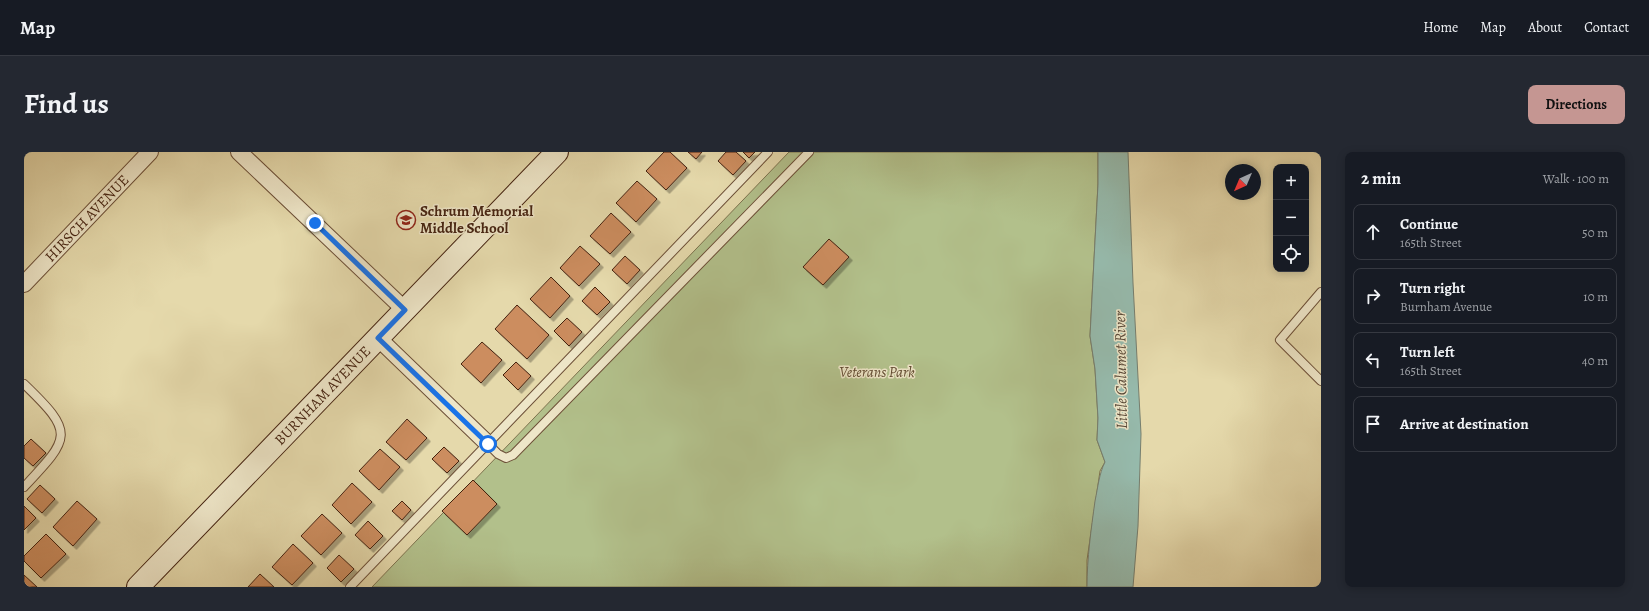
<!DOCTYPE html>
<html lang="en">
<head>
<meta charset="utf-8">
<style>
  :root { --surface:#171b24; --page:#242831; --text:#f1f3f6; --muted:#9ea1a6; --line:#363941; --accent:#c59692 }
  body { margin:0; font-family:Alegreya,serif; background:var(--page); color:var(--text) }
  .controls { position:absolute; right:12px; top:12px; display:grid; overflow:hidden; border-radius:8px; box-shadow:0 2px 10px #0003 }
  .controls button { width:36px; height:36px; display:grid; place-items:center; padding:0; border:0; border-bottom:1px solid var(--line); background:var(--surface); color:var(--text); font:20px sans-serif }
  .compass { position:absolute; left:1201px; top:12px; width:36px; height:36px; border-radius:50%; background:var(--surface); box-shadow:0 2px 10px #0003; rotate:224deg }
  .stop { position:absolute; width:12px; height:12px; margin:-9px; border:3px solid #1a73e8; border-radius:50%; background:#fff }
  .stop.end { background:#1a73e8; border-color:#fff; box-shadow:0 1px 4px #0008 }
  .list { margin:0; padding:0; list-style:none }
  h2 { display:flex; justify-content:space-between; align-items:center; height:52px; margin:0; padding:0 16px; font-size:17px }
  h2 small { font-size:13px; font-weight:400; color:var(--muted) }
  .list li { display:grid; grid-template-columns:26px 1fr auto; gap:12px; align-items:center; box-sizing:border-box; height:56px; margin:0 8px 8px; padding:0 8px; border:1px solid var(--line); border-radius:8px }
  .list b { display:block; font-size:15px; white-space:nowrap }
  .list p { margin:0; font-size:13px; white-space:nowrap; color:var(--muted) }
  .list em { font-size:13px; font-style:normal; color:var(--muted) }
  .icon { flex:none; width:22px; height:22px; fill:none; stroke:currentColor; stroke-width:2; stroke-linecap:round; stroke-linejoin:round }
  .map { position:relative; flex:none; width:1297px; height:435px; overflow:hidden; border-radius:8px }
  header { display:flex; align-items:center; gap:24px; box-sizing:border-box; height:56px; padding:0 20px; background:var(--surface); border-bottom:1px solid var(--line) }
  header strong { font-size:19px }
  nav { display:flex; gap:22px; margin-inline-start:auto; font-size:14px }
  .intro { display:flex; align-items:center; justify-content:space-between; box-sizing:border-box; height:96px; padding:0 24px }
  h1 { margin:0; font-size:28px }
  .button { padding:10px 18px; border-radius:8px; background:var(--accent); color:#111; font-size:14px; font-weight:700 }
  main { display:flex; gap:24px; padding:0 24px }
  aside { flex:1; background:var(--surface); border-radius:8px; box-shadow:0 2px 10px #0003 }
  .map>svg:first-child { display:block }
  .green { fill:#b2c08b; stroke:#7c724e }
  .water { fill:#96baac; stroke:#767e6e }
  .building { fill:#cc8d5f; stroke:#452311; filter:url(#shadow) }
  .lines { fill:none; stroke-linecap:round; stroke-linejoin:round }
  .lane-casing { stroke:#6d5038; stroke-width:10 }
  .street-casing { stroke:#6d5038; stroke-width:18 }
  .secondary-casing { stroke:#452311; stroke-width:24 }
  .lane { stroke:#eee6c8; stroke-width:8 }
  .street { stroke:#eee6c8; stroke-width:16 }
  .secondary { stroke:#eee6c8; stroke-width:22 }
  .route { stroke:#1a73e8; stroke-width:5 }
  .labels { text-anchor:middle; stroke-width:3; stroke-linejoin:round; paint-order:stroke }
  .poi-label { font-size:15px; font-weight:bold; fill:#452311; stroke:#eee6c8; text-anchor:start }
  .street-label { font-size:15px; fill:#452311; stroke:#eee6c8 }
  .park-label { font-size:15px; font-style:italic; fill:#604a30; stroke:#eee6c8 }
  .water-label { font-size:16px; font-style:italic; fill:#594938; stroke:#eee6c8 }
</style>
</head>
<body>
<header>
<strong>Map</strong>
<nav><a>Home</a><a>Map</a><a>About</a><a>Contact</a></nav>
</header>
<div class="intro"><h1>Find us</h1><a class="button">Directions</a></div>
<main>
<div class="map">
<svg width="1297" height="435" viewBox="0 0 1297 435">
  <defs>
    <filter id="shadow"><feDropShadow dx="3.5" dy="3.5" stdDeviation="0" flood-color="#0004"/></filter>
  </defs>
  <rect width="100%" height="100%" fill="#e5d9ab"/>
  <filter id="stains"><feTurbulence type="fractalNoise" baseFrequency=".005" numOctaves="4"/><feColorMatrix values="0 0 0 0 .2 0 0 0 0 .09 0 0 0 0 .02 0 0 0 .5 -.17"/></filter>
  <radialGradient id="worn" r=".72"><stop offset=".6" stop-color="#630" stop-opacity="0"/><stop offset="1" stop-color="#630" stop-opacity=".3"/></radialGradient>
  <polygon class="green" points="765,0 1074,0 1074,32 1066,184 1071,217 1074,266 1073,288 1081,310 1076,319 1063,408 1063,435 348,435"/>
  <path class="water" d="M 1074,0 L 1104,0 L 1109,131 L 1117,282 L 1114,374 L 1109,435 L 1063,435 C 1063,406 1067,378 1071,349 C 1074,335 1075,322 1081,310 L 1073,288 L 1074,266 L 1071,217 L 1066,184 L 1074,32 Z"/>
  <g class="building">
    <polygon points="640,0 646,0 663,16 642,38 622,19"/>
    <polygon points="664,0 678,0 672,7"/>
    <polygon points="702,0 712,0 722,9 709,23 694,9"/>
    <polygon points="719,0 731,0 725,6"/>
    <polygon points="613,29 633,47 612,70 592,51"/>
    <polygon points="587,61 607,80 586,102 566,84"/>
    <polygon points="805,87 825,105 799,133 779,115"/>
    <polygon points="556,94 576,112 555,134 536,116"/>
    <polygon points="601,104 616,118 603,132 588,118"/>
    <polygon points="527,125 546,144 526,166 506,147"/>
    <polygon points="571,135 586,150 573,163 558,149"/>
    <polygon points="493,153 525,183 503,207 471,177"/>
    <polygon points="543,166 558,180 545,194 530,179"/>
    <polygon points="458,190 478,208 457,231 437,212"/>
    <polygon points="492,210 507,224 494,238 479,223"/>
    <polygon points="383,267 403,286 382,308 362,290"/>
    <polygon points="7,287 22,301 9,314 0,306 0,294"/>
    <polygon points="420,295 435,309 423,321 408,307"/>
    <polygon points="356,297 376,315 355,338 335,319"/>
    <polygon points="449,328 473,352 443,383 418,359"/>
    <polygon points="328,331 348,350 327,372 308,353"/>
    <polygon points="16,333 31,347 18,361 3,347"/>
    <polygon points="53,349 73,367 49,394 29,375"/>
    <polygon points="378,349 387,358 378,368 368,359"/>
    <polygon points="0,354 12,366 0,378"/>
    <polygon points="298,362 318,381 297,403 277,384"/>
    <polygon points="344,369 359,384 346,397 331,383"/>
    <polygon points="22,382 42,402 17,426 0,409 0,404"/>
    <polygon points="269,392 289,411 268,433 248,415"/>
    <polygon points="315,403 330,417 317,430 303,416"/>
    <polygon points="236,422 250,435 224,435"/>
    <polygon points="0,423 13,435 0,435"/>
  </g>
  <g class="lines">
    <defs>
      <g id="lane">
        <polyline points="1297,140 1256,188 1297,229"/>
        <path d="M 0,232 C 51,281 47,285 0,335"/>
        <polyline points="464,292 474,302 482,306 489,303 785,0"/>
        <polyline points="326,435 744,0"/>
      </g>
      <g id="street">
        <polyline points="215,0 381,158"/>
        <path id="s1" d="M 0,132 L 126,0"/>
        <polyline points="354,186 464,292"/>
      </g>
      <g id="secondary">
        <path id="s2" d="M 114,435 L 533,0"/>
      </g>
    </defs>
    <use href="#lane" class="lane-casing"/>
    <use href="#street" class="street-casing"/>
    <use href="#secondary" class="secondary-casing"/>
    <use href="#lane" class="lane"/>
    <use href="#street" class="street"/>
    <use href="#secondary" class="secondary"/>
  </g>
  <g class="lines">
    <polyline class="route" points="291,71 381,158 354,186 464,292"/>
  </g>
  <defs>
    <symbol id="school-ring" viewBox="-11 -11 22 22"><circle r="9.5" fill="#eee6c8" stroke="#8f2418" stroke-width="1.5"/><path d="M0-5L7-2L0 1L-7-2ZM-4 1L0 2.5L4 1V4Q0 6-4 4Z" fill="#8f2418"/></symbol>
  </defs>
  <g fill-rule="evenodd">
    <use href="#school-ring" x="371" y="57" width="22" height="22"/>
  </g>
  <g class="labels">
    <g class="poi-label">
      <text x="396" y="64">Schrum Memorial<tspan x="396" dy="17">Middle School</tspan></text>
    </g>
    <g class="street-label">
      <text dy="5" stroke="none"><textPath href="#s1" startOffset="91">HIRSCH AVENUE</textPath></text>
      <text dy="5" stroke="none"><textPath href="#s2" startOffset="266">BURNHAM AVENUE</textPath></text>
    </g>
    <g class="park-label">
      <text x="853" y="225">Veterans Park</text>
    </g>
    <g class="water-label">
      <text transform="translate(1096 218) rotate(-91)" y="6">Little Calumet River</text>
    </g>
  </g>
  <rect width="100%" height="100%" filter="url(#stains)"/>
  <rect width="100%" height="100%" fill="url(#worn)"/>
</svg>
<div class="controls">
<button>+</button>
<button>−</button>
<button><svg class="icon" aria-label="locate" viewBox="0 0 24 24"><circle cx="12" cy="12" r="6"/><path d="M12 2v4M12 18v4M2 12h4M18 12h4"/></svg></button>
</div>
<svg class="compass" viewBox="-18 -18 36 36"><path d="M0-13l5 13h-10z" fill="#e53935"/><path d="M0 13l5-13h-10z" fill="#9ea1a6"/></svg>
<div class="stop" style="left:464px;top:292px"></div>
<div class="stop end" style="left:291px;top:71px"></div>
</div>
<aside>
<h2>2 min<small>Walk · 100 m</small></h2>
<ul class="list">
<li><svg class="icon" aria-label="ahead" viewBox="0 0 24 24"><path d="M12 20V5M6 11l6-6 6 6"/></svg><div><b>Continue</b><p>165th Street</p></div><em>50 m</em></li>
<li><svg class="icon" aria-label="right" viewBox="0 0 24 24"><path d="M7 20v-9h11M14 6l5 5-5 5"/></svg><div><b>Turn right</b><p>Burnham Avenue</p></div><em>10 m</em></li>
<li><svg class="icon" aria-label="left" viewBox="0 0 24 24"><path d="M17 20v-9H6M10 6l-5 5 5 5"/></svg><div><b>Turn left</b><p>165th Street</p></div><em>40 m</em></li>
<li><svg class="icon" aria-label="arrive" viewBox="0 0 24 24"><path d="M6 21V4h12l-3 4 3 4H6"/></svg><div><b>Arrive at destination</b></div></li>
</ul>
</aside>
</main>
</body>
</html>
